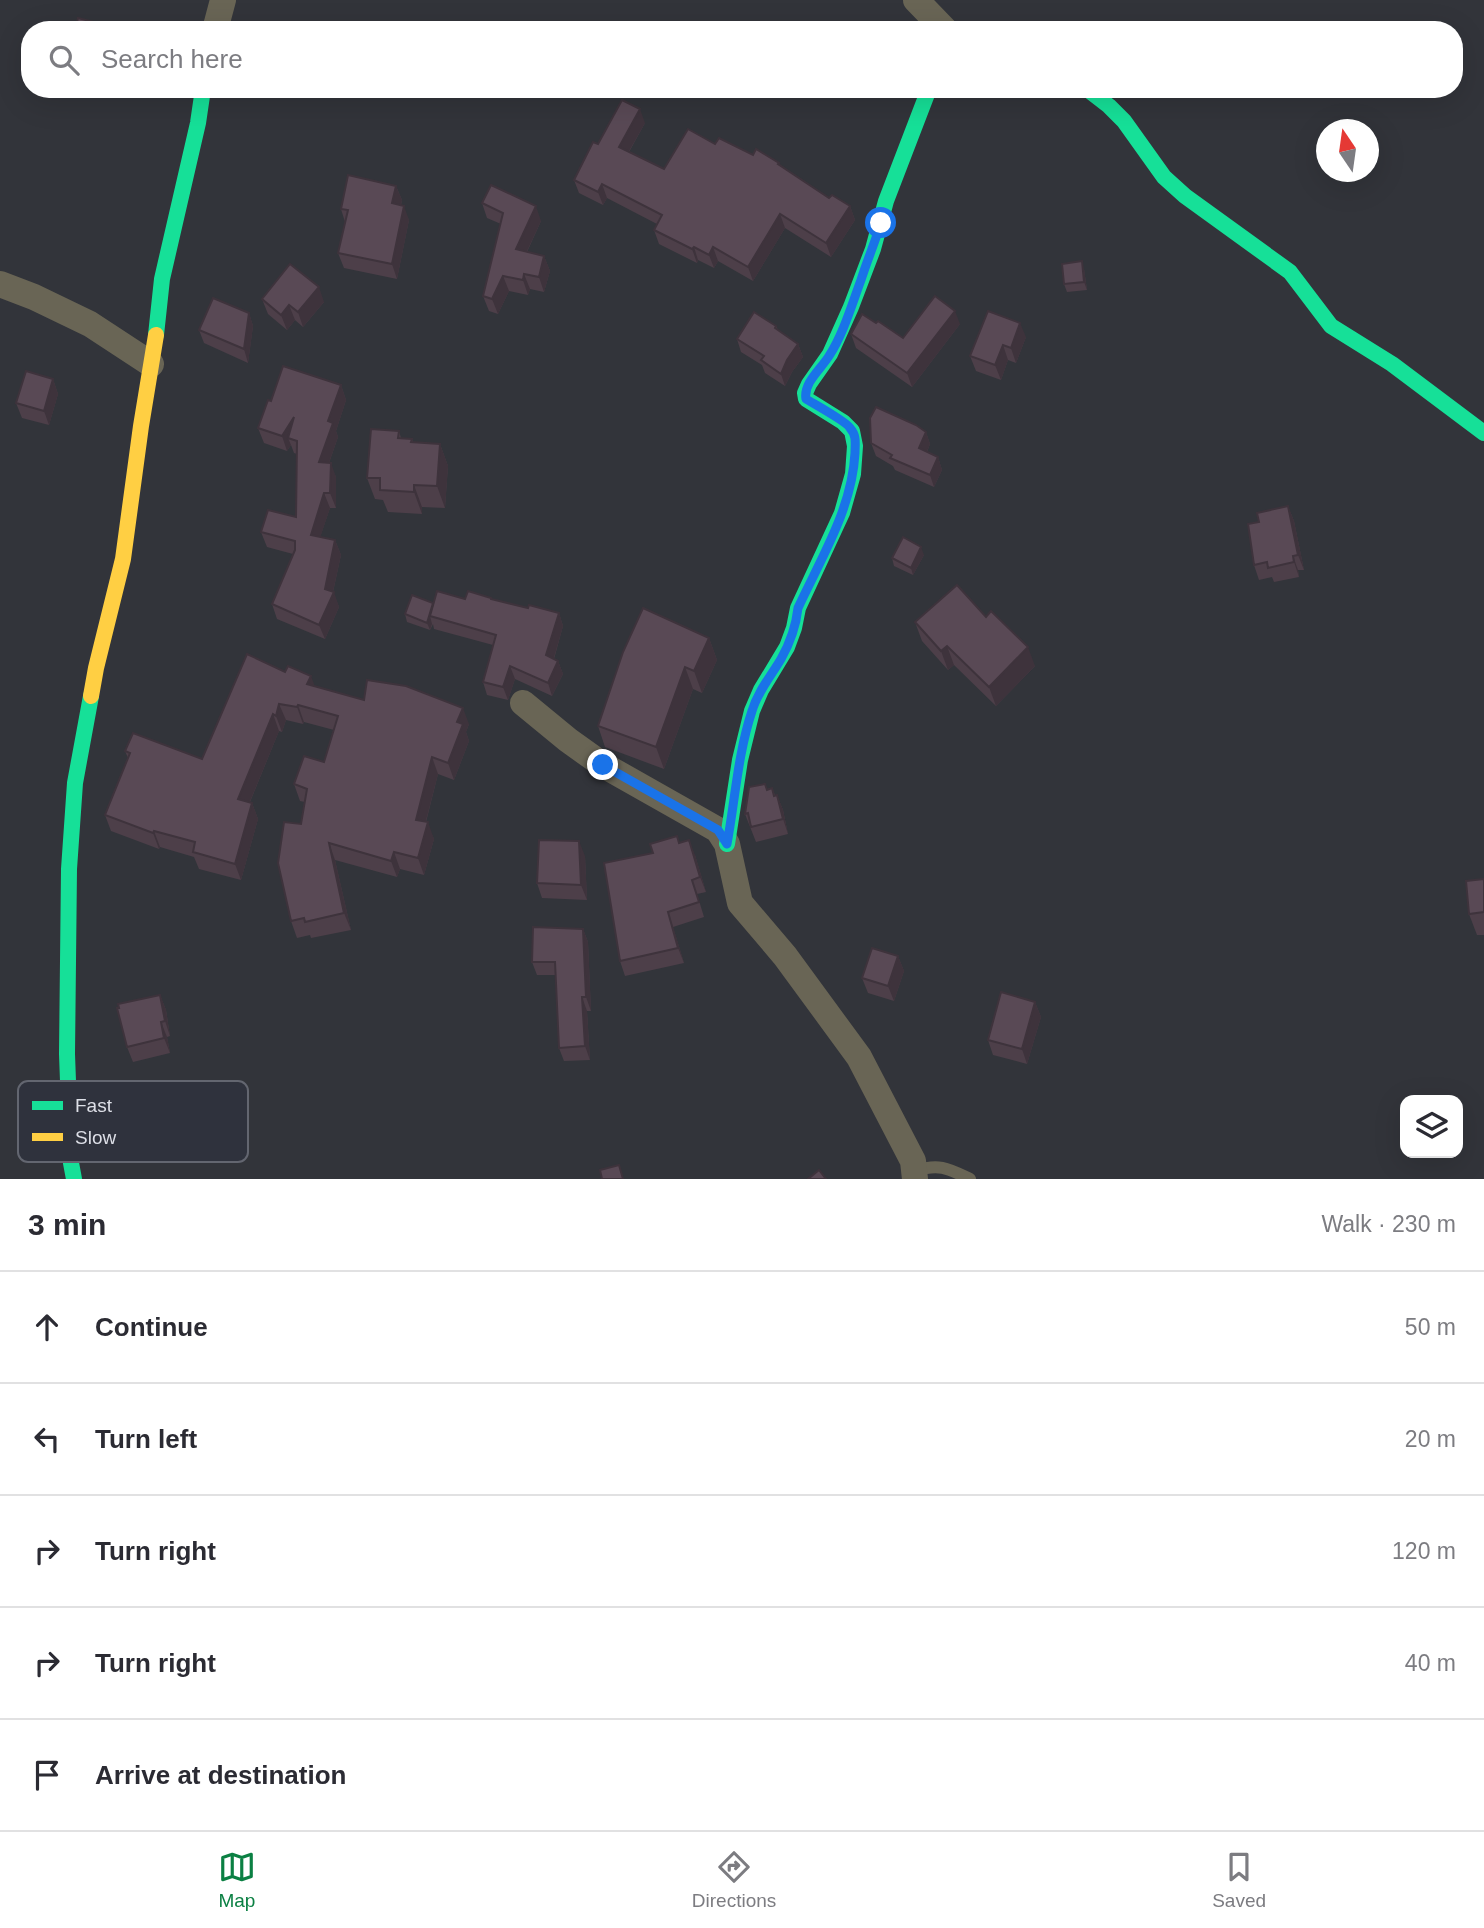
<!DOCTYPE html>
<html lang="en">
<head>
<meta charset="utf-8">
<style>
  :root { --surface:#fff; --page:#f2f2f3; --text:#2b2b33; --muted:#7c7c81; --line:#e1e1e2; --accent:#0b8043 }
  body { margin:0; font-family:Arial,sans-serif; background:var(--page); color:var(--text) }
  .controls { position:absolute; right:21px; bottom:21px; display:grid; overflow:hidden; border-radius:14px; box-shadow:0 7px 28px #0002 }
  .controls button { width:63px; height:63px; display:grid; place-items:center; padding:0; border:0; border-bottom:2px solid var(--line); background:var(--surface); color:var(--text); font:35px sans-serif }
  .compass { position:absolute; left:1316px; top:119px; width:63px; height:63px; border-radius:50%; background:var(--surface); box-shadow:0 7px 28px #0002; rotate:347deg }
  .stop { position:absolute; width:21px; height:21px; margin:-16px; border:5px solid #1a73e8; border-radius:50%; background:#fff }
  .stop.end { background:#1a73e8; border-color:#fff; box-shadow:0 2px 7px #0008 }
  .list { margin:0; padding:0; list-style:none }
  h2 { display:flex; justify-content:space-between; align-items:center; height:91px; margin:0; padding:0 28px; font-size:30px }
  h2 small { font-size:23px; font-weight:400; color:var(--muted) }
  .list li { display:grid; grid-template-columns:46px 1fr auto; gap:21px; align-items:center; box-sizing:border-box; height:112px; padding:0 28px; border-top:2px solid var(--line) }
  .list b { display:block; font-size:26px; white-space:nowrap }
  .list em { font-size:23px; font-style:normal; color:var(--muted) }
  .icon { flex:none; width:38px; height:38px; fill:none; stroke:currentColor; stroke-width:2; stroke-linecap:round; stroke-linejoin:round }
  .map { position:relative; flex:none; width:1484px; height:1179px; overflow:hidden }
  .search { position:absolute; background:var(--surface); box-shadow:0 7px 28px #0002; left:21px; right:21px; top:21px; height:77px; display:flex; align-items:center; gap:18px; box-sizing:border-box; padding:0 24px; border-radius:28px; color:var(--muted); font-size:26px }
  .sheet { height:651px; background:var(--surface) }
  nav { display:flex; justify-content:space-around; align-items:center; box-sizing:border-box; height:98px; border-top:2px solid var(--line); background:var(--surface); font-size:19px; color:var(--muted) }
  nav a { display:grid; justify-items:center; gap:4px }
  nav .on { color:var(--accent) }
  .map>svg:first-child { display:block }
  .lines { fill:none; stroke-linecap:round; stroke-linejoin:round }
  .lane { stroke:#696555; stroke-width:12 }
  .street { stroke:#696555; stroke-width:26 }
  .fast { stroke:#16e098; stroke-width:16 }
  .slow { stroke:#ffcf43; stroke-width:16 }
  .wall { fill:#4d3f49 }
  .shaded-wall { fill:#3e333c }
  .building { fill:#594955; stroke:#3e333c; stroke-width:2 }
  .route { stroke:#1a73e8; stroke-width:9 }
  .key { fill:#2f323d; stroke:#636670; stroke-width:2 }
  .key-label { font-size:19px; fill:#dddfe7 }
</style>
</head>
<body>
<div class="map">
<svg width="1484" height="1179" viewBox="0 0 1484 1179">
  <rect width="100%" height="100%" fill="#32343a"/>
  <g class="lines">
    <path class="lane" d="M 916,1171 C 939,1163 949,1169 970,1179"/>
    <g class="street">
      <polyline points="916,0 945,30"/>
      <polyline points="215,30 223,0"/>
      <polyline points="0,284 34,297 90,324 151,364"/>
      <polyline points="523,703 568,740 603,765 718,830 727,844 740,903 785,956 859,1057 913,1161 915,1179"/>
    </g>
    <g class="fast">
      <polyline points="1087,89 1109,106 1124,121 1164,177 1185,196 1290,272 1331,326 1392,364 1484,433"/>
      <polyline points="156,335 162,279 198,123 203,89"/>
      <polyline points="727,844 740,760 752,711 761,690 787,647 794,628 798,608 842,513 853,474 855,446 852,431 843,422 806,399 805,393 809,384 830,354 851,307 873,249 886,201 929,89"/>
      <polyline points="74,1179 71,1163 67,1054 69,869 75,783 91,696"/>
    </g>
    <polyline class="slow" points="91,696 96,668 123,559 141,426 156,335"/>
  </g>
  <g class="wall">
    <polygon points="645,123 629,152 664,169 715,144 753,155 780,166 829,198 850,206 855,220 831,257 785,228 753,281 718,261 714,268 698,260 697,263 659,244 654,230 657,224 607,198 603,205 579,193 574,180 598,144"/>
    <polygon points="396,186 402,200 401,205 409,220 397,279 344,268 338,253 345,222 341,209"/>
    <polygon points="482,203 541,221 527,252 544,256 550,271 544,292 530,289 528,295 509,291 498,314 489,311 483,296 501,224 487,218"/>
    <polygon points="1084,269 1087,290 1067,292 1064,284"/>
    <polygon points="262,299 324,302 303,327 295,320 287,330 268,314"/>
    <polygon points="249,313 253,326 248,363 204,343 199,330"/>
    <polygon points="876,323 903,338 960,324 912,387 856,348 851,334"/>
    <polygon points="776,326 778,330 798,344 803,357 792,372 785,386 765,373 762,365 741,352 737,339"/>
    <polygon points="1026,337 1016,363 1008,360 1001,380 976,371 970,356"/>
    <polygon points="53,379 58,394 49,425 22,418 16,403"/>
    <polygon points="341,385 346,400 336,431 338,437 329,463 336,477 336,508 330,508 320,537 335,540 341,555 333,592 339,607 325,639 277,619 272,604 293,554 267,547 261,532 296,517 297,454 294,453 291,445 287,451 264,443 258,428 271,401"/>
    <polygon points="399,431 401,438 412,439 413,442 440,444 448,466 445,508 422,507 422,514 388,512 383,500 375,499 367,478"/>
    <polygon points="926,432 930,444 927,452 938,457 942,470 934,487 895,470 893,466 876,456 871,443"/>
    <polygon points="1288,506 1294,521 1304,570 1298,570 1299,577 1274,582 1272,577 1259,580 1254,565 1259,522"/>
    <polygon points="924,555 913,575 894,566 892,558"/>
    <polygon points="491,598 492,600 528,608 559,613 563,626 554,659 558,661 563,674 552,696 515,679 508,700 487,695 483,682 493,645 434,629 433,624 430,630 407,622 405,614 433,603 465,599"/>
    <polygon points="986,617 1035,666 996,706 954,665 948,670 922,641 915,622"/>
    <polygon points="709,638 717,660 702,693 693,689 664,769 605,747 598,726"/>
    <polygon points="247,654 315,686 364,700 469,724 466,732 469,741 454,780 438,774 426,822 434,839 424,875 400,869 397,877 335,860 351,930 311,938 310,935 297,938 291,921 301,824 305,802 300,801 294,784 324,762 334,730 304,722 303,724 286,720 282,732 279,731 250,802 252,803 258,819 241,880 199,869 194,857 160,847 159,849 111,831 105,815 128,758 125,751 202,759"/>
    <polygon points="772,788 775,795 777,795 783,810 788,834 756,842 745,814 767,789"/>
    <polygon points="679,843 695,855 706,892 697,894 704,917 673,927 684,963 625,976 620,961 653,853"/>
    <polygon points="585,856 587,900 542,898 537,883"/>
    <polygon points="1484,879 1484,935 1477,935 1469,914"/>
    <polygon points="583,929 588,942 591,1011 587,1011 590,1060 564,1061 559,1048 556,975 537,975 532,962"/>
    <polygon points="898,956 904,971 894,1001 868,993 862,978"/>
    <polygon points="160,995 166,1010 170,1036 167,1037 170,1053 133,1062 127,1047"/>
    <polygon points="1035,1002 1041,1017 1027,1064 993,1055 988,1040"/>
  </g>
  <g class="shaded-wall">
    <polygon points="640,109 645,123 624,160 619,147"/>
    <polygon points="602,184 607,198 603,205 598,192"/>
    <polygon points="396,186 402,200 398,218 392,203"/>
    <polygon points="404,206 409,220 397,279 392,264"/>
    <polygon points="536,206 541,221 521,264 516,249"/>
    <polygon points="850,206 855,220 831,257 826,243"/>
    <polygon points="780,214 785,228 753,281 748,267"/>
    <polygon points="694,247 698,260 697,263 692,249"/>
    <polygon points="713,247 718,261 714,268 709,255"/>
    <polygon points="544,256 550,271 544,292 539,277"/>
    <polygon points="1082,261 1084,269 1087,290 1084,282"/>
    <polygon points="524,274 530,289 528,295 523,280"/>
    <polygon points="503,276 509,291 498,314 492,299"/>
    <polygon points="319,287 324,302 303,327 298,312"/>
    <polygon points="289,305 295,320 287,330 281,315"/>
    <polygon points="955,311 960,324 912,387 907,373"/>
    <polygon points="249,313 253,326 248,363 244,349"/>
    <polygon points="1020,323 1026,337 1016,363 1011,348"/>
    <polygon points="798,344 803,357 792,372 785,386 781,374 787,360"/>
    <polygon points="1003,345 1008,360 1001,380 995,365"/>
    <polygon points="53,379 58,394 49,425 44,411"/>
    <polygon points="341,385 346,400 336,431 338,437 324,477 319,462 328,421"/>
    <polygon points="294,417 288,438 291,445 287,451 282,436"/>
    <polygon points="926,432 930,444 923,461 919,448"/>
    <polygon points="440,444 448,466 445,508 437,486"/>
    <polygon points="938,457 942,470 934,487 930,475"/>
    <polygon points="331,463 336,477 336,508 330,493"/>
    <polygon points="414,485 422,507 422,514 414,492"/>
    <polygon points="324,493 330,508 316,550 311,535"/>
    <polygon points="1288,506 1294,521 1304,570 1298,555"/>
    <polygon points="335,540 341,555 332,596 334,592 339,607 325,639 319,625 325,589"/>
    <polygon points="921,547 924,555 913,575 911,568"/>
    <polygon points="1293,556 1298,570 1299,577 1294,562"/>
    <polygon points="559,613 563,626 551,668 546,655"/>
    <polygon points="430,616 432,624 430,630 427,623"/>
    <polygon points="709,638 717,660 702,693 694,671"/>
    <polygon points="947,646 954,665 948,670 941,651"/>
    <polygon points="1028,647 1035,666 996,706 989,687"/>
    <polygon points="558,661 563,674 552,696 548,683"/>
    <polygon points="510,666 515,679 508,700 503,687"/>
    <polygon points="685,667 693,689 664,769 656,747"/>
    <polygon points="311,676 317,692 307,684"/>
    <polygon points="279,704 286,720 282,732 276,716"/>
    <polygon points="298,705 304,722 303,724 297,707"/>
    <polygon points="463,708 469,724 466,732 469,741 454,780 448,763 457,722"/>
    <polygon points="273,714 279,731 244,816 238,799"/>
    <polygon points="432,757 438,774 422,836 416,820"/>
    <polygon points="777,795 783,810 788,834 783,819"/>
    <polygon points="252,803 258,819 241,880 235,864"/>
    <polygon points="428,822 434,839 424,875 418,858"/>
    <polygon points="154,831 160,847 159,849 153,833"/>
    <polygon points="689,840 695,855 706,892 700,877"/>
    <polygon points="579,841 585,856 587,900 581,885"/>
    <polygon points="329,843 335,860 351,930 344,913"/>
    <polygon points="394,852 400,869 397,877 391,861"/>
    <polygon points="668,912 673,927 684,963 678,948"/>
    <polygon points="583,929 588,942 591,1011 586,997"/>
    <polygon points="898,956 904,971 894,1001 888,986"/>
    <polygon points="160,995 166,1010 170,1036 165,1021"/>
    <polygon points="582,997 587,1011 590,1060 585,1046"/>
    <polygon points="1035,1002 1041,1017 1027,1064 1022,1049"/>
    <polygon points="161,1022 167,1037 170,1053 164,1038"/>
  </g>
  <g class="building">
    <polygon points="78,18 113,27 112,30 75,30"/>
    <polygon points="622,100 640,109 619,147 664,169 688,129 715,144 719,138 753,155 756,149 779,163 778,164 829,198 832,195 850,206 826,243 780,214 748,267 713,247 709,255 694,247 692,249 654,230 662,215 602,184 598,192 574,180 593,142 598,144"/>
    <polygon points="348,175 396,186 392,203 404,206 392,264 338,253 348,210 341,209"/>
    <polygon points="491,185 536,206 516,249 544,256 539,277 524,274 523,280 503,276 492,299 483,296 503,213 482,203"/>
    <polygon points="1082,261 1084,282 1064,284 1062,264"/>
    <polygon points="290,264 319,287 298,312 289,305 281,315 262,299"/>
    <polygon points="935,296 955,311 907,373 851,334 862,314 876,323 878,321 903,338"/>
    <polygon points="213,298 249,313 244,349 199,330"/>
    <polygon points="988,311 1020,323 1011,348 1003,345 995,365 970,356"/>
    <polygon points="754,312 776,326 775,328 798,344 787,360 781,374 761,360 764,356 737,339"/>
    <polygon points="283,366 341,385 328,421 333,423 319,462 331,463 330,493 324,493 311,535 335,540 325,589 334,592 319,625 272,604 295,550 295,541 261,532 268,510 296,517 297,441 288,438 294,417 282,436 258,428 268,400 271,401"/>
    <polygon points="26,371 53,379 44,411 16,403"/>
    <polygon points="876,407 916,425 926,432 919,448 938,457 930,475 890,458 892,455 871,443 870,418"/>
    <polygon points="371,429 399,431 398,438 412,439 411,442 440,444 437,486 414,485 414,492 380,490 380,478 367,478"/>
    <polygon points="1288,506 1298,555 1293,556 1294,562 1268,568 1267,562 1254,565 1248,524 1259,522 1257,513"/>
    <polygon points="903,537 921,547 911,568 892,558"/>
    <polygon points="957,585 986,617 991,611 1028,647 989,687 947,646 941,651 915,622"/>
    <polygon points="437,591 465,599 468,591 491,598 491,599 528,608 529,605 559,613 546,655 558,661 548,683 510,666 503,687 483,682 496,635 430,616"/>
    <polygon points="412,595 433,603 427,623 405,614"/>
    <polygon points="643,608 709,638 694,671 685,667 656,747 598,726 623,652"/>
    <polygon points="247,654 285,672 288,666 311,676 307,684 364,700 367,680 406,686 463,708 457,722 463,724 448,763 432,757 416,820 428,822 418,858 394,852 391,861 329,843 344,913 305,922 304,918 291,921 278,863 284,822 301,824 307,789 294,784 304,756 324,762 338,716 298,705 297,707 279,704 276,716 273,714 238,799 252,803 235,864 193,852 195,842 154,831 153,833 105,815 130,753 125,751 133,733 202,759"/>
    <polygon points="765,784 767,790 772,788 774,796 777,795 783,819 751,827 748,813 745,814 749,787"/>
    <polygon points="677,836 679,843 689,840 700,877 692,880 699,902 668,912 678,948 620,961 604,863 653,853 650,844"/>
    <polygon points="539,840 579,841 581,885 537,883"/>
    <polygon points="1484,879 1484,912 1469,914 1466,881"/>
    <polygon points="533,927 583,929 586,997 582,997 585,1046 559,1048 555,962 532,962"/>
    <polygon points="872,948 898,956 888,986 862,978"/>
    <polygon points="1001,992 1035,1002 1022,1049 988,1040"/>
    <polygon points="160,995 165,1021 161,1022 164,1038 127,1047 117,1008 119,1008 118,1004"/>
    <polygon points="619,1165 623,1179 602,1179 600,1170"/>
    <polygon points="819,1170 826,1179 808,1179"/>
  </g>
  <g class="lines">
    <path class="route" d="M 603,765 L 718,830 L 727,844 C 735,800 738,753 752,711 C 758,691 771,676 781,659 C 790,643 796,626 798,608 C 821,558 852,509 855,453 C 855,443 857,436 850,428 C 847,422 814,404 806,399 C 803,383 821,369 829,356 C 843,335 852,304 861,280 C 867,261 875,242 881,223"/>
  </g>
  <rect x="18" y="1081" width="230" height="81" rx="10" class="key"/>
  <rect x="32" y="1101" width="31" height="9" fill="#16e098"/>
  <rect x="32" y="1133" width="31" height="8" fill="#ffcf43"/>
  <g class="key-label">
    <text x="75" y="1112">Fast</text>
    <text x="75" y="1144">Slow</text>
  </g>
</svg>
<div class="controls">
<button><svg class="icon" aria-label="layers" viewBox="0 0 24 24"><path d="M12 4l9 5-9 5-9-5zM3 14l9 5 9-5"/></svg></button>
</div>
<svg class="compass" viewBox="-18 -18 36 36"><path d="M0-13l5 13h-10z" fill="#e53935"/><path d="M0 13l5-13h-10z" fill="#7c7c81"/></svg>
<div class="stop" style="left:881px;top:223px"></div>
<div class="stop end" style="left:603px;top:765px"></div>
<div class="search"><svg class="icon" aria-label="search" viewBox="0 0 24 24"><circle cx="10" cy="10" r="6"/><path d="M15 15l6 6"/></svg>Search here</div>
</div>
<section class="sheet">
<h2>3 min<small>Walk · 230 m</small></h2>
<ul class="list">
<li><svg class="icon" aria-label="ahead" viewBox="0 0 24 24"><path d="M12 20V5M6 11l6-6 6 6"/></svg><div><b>Continue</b></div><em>50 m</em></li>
<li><svg class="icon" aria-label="left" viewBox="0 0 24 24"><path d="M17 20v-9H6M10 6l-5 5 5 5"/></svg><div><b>Turn left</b></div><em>20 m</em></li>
<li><svg class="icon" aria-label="right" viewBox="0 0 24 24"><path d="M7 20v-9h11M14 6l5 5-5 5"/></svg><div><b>Turn right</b></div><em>120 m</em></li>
<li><svg class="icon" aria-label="right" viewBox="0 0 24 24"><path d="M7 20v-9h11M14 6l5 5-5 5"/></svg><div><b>Turn right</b></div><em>40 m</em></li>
<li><svg class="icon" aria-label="arrive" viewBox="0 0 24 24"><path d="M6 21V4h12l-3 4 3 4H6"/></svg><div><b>Arrive at destination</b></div></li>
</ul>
</section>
<nav>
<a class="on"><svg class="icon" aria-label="map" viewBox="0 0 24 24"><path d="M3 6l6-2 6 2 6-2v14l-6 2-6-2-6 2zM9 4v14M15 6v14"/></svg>Map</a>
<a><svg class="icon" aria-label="directions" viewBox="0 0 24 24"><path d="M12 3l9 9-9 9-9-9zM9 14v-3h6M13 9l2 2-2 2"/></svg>Directions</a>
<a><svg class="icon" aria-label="saved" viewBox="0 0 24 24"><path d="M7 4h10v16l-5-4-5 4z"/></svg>Saved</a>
</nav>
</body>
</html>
